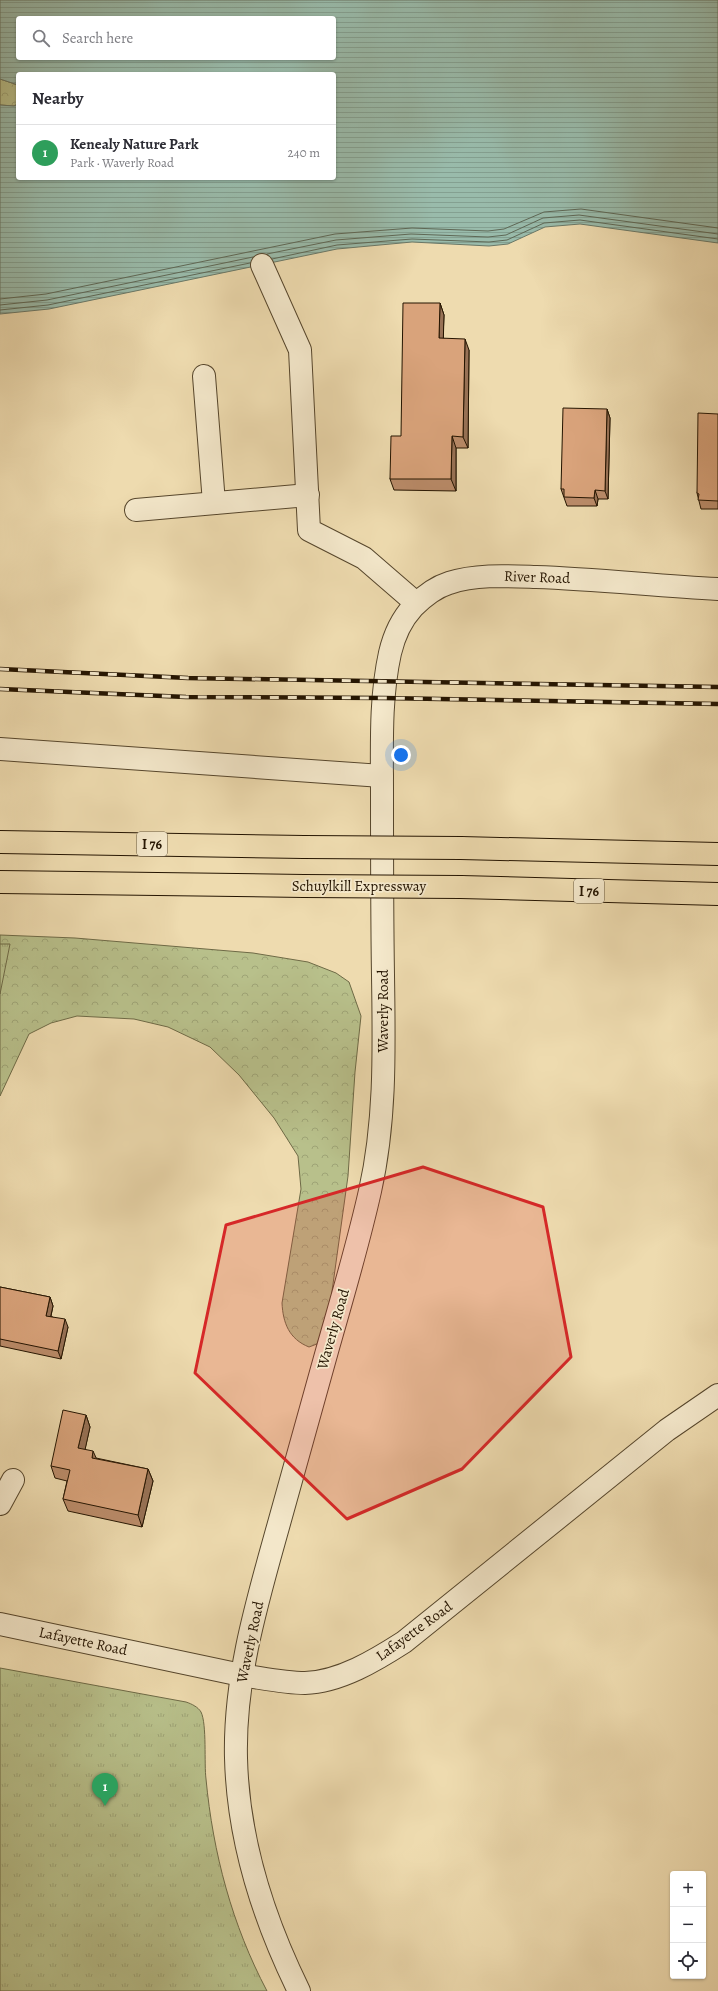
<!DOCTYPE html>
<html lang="en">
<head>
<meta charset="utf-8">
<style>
  :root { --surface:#fff; --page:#f7f7f7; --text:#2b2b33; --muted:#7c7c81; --line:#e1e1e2; --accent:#2563eb }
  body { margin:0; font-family:Alegreya,serif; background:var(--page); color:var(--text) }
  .controls { position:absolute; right:12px; bottom:12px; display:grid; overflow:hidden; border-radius:4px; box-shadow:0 1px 3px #0004 }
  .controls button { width:36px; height:36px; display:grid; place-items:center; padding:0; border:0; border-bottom:1px solid var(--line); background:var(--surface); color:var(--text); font:20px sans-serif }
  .you { position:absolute; left:401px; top:755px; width:14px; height:14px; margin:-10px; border:3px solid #fff; border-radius:50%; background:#1a73e8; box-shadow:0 0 0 6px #1a73e833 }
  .badge { display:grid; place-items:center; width:26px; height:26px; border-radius:50%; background:var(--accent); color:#fff; font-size:13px; font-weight:700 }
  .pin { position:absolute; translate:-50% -33px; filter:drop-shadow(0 1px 2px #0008) }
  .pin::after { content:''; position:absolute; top:21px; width:14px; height:12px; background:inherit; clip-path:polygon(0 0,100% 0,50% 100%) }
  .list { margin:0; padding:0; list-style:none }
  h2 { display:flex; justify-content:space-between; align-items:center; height:52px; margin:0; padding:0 16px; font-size:17px }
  h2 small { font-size:13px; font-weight:400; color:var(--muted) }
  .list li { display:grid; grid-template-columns:26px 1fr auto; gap:12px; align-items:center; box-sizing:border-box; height:56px; padding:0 16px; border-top:1px solid var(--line) }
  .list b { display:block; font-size:15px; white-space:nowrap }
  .list p { margin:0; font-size:13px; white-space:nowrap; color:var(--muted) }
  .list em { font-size:13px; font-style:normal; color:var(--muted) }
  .icon { flex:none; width:22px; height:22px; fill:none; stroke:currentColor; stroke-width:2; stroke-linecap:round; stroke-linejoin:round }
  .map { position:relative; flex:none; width:718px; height:1991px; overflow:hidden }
  .search { position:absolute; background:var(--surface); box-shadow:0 1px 3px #0004; left:16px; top:16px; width:320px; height:44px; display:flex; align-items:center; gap:10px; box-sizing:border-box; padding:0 14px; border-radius:4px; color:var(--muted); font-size:15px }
  .panel { position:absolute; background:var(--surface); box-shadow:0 1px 3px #0004; left:16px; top:72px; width:320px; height:108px; border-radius:4px }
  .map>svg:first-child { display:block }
  .forest { fill:url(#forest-crowns); stroke:#6e6a46 }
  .park { fill:url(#park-tufts); stroke:#6e6a46 }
  .water { fill:url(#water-rules); stroke:#6a7867; fill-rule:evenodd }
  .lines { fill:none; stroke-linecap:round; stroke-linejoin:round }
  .shore { stroke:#5e6856; stroke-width:1 }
  .minor-casing { stroke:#56462c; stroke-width:24 }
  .highway-casing { stroke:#241400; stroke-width:24 }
  .minor { stroke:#f4e8cb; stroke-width:22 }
  .highway { stroke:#eedbaf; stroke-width:22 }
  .rail-casing { stroke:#241400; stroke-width:4.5 }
  .rail { stroke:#f4e8cb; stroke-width:3; stroke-dasharray:9; stroke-linecap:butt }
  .highway-bridge-casing { stroke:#241400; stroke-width:24; stroke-linecap:butt }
  .highway-bridge { stroke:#eedbaf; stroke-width:22 }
  .wall { fill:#bb8c6a; stroke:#241400 }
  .shaded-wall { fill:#987256; stroke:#241400 }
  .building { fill:#d9a37b; stroke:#241400 }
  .marked { fill:#d62828; fill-opacity:0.2; stroke:#d62828; stroke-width:3; stroke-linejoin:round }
  .labels { text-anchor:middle; stroke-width:3.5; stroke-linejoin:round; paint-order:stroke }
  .shield { fill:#f4e8cb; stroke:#62543d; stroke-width:1 }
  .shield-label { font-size:14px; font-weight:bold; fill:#241400 }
  .street-label { font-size:15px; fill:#241400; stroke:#f4e8cb }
</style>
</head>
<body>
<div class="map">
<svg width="718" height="1991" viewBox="0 0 718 1991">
  <defs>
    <pattern id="forest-crowns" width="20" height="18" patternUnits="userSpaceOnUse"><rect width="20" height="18" fill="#b8c08b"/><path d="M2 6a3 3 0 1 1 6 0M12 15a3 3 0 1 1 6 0" fill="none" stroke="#9ea476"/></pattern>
    <pattern id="park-tufts" width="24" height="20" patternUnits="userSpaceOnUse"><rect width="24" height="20" fill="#b8c08b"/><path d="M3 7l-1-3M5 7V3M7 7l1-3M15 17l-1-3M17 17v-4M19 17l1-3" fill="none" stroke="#9ea476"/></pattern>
    <pattern id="water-rules" width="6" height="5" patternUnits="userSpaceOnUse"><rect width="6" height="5" fill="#99bbab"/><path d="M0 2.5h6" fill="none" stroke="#84a091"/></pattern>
  </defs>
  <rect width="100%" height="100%" fill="#eedbaf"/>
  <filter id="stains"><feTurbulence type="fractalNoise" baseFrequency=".005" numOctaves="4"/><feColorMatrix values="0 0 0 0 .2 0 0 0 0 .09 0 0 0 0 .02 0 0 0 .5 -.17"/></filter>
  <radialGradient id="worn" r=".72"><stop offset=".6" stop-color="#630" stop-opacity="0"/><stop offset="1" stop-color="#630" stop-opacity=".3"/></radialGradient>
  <g class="forest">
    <polygon points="0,79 18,85 18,104 14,106 0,105"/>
    <path d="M 0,935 L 75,938 L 253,953 L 308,962 L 336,973 L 349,982 L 361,1016 L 355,1072 L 348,1176 L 329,1313 L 317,1344 L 309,1347 C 289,1339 283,1323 282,1303 L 301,1189 L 298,1156 L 274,1118 L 239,1075 L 210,1047 L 168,1027 L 134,1019 L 77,1016 L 51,1023 L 29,1034 L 0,1096 Z"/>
  </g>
  <g class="park">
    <polygon points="0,944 10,944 0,994"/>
    <path d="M 0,1668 L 186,1702 C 192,1704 198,1707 201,1712 C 207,1724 204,1764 206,1779 C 213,1853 232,1925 267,1991 L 0,1991 Z"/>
  </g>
  <path class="water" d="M 0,0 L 718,0 L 718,243 L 580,224 L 545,227 L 508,244 L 489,246 L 412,242 L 337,249 L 49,309 L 0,314 L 0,105 L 14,106 L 18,104 L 18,178 L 334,178 L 334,74 L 18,74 L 18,85 L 0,79 ZM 18,18 L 334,18 L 334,58 L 18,58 Z"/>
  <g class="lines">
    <g class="shore">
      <polyline points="267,254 336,240 411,234 488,237 506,235 543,218 579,215 718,234"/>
      <polyline points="272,259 337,245 412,239 489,242 507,240 544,223 580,220 718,239"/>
      <polyline points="0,299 46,294 335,234 412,228 488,231 504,229 544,212 581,209 718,228"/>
      <polyline points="0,305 47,300 253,257"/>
      <polyline points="0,310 48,305 250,263"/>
    </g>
    <defs>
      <g id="minor">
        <polyline points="262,265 300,350 309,530 364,558 416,603"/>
        <polyline points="204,376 214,503"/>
        <polyline points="136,510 308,495"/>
        <polyline points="0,749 382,776"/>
        <polyline points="0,1504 13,1480"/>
        <path d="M 0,1624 L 241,1675 C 262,1678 284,1683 305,1683 C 340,1682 376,1660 404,1642 L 667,1430 L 718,1395"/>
        <path d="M 299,1991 C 263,1918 238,1840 236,1758 C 234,1679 257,1602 278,1527 C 294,1469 310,1410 327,1351 C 342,1298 358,1245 370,1191 C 386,1120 384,1048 383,975 C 382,914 382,853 382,792 C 382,746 380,698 390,653 C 394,636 401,620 413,607 C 423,597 436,587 449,583 C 476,574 508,576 536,577 C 597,579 657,586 718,589"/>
      </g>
      <g id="highway">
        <polyline points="0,842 304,847"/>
        <polyline points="461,848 718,854"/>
        <polyline points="0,882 304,886"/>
        <polyline points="461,887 718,894"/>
      </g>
    </defs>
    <use href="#minor" class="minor-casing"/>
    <use href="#highway" class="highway-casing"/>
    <use href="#minor" class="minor"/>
    <use href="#highway" class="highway"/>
    <defs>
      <g id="rail">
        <polyline points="0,669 188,678 718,687"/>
        <polyline points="0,689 186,697 384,698 718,704"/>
      </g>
    </defs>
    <use href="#rail" class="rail-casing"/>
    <use href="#rail" class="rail"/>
    <defs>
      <g id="highway-bridge">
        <polyline points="304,847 461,848"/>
        <polyline points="304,886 461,887"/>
      </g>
    </defs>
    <use href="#highway-bridge" class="highway-bridge-casing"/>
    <use href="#highway-bridge" class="highway-bridge"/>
  </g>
  <g class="wall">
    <polygon points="440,303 444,315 443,338 469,350 468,448 456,448 456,491 394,490 390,479"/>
    <polygon points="607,409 610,418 608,499 598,499 597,506 567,506 561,489"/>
    <polygon points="718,414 718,509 701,509 697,493"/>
    <polygon points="0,1287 50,1297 53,1306 51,1316 68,1327 61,1359 0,1346"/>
    <polygon points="86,1415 90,1427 85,1449 96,1458 148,1469 153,1481 142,1527 68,1511 63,1499 67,1481 55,1478 51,1466"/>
  </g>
  <g class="shaded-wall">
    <polygon points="440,303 444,315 443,350 439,338"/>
    <polygon points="465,339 469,350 468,448 463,437"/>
    <polygon points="607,409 610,418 608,499 605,491"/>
    <polygon points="452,436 456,448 456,491 451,479"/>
    <polygon points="595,490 598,499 597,506 594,498"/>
    <polygon points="50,1297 53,1306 49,1324 46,1316"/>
    <polygon points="65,1319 68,1327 61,1359 58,1351"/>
    <polygon points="86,1415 90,1427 83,1459 78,1448"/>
    <polygon points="93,1451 98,1462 92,1458"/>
    <polygon points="148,1469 153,1481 142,1527 138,1515"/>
  </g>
  <g class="building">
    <polygon points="403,303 440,303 439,338 465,339 463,437 452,436 451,479 390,479 391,436 401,436"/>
    <polygon points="563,408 607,409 605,491 595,490 594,498 564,497 564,489 561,489"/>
    <polygon points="698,413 718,414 718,501 698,500 699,494 697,493"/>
    <polygon points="0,1287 50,1297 46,1316 65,1319 58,1351 0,1339"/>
    <polygon points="63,1410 86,1415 78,1448 93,1451 92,1458 148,1469 138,1515 63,1499 70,1470 51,1466"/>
  </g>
  <path class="marked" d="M 423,1167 L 543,1207 L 571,1357 L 462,1469 L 347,1519 L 195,1373 L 226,1225 Z"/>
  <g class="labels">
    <g class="shield">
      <rect x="137" y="832" width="30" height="24" rx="3"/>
      <rect x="574" y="879" width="30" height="24" rx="3"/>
    </g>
    <g class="shield-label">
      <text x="152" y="849">I 76</text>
      <text x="589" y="896">I 76</text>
    </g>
    <g class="street-label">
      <text transform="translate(537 577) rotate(2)" y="5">River Road</text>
      <text x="359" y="891">Schuylkill Expressway</text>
      <text transform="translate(383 1011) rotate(-90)" y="5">Waverly Road</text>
      <text transform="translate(333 1329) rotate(-74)" y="5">Waverly Road</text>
      <text transform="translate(414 1631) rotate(-36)" y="5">Lafayette Road</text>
      <text transform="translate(83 1641) rotate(12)" y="5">Lafayette Road</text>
      <text transform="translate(250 1642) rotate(-78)" y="5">Waverly Road</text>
    </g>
  </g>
  <rect width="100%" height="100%" filter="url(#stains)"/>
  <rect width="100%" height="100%" fill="url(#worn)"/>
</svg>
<div class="controls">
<button>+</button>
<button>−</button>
<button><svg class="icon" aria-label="locate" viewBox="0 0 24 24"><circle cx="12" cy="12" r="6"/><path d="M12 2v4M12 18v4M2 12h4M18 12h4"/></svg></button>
</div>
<div class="you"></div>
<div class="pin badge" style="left:105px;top:1806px;background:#2e9e5b">1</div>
<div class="search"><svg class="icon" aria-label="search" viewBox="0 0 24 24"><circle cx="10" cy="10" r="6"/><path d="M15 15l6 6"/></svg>Search here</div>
<section class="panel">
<h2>Nearby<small></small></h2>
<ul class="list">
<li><span class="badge" style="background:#2e9e5b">1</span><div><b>Kenealy Nature Park</b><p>Park · Waverly Road</p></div><em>240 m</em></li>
</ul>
</section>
</div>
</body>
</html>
